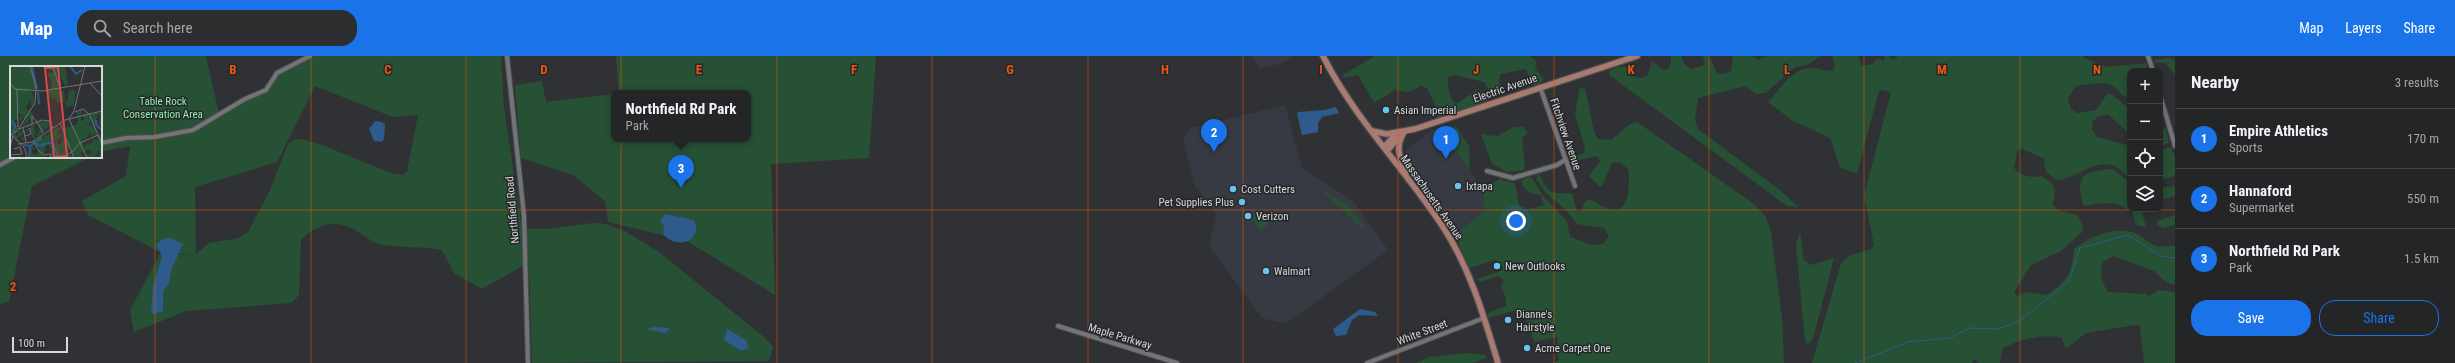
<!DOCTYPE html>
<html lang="en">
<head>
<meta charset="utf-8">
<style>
  :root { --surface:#242527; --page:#2c2d2f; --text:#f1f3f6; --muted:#a3a5a7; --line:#414244; --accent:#1a73e8 }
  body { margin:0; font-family:"Roboto Condensed",sans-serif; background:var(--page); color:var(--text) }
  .controls { position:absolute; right:12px; top:12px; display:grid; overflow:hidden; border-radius:8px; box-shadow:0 2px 10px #0003 }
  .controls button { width:36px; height:36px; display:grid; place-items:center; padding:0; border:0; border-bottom:1px solid var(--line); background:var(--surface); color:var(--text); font:20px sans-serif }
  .scale { position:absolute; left:12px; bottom:10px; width:56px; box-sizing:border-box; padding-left:4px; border:2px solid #d6d7d9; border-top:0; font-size:11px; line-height:14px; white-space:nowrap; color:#d6d7d9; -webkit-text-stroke:3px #26272a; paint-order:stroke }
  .you { position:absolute; left:1516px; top:165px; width:14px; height:14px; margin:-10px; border:3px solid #fff; border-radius:50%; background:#1a73e8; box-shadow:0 0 0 6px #1a73e833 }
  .badge { display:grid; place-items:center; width:26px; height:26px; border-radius:50%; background:var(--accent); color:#fff; font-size:13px; font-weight:700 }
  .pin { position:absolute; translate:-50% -33px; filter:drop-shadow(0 1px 2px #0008) }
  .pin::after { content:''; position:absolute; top:21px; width:14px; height:12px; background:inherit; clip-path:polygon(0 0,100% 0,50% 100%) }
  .popup { position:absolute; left:611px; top:34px; width:140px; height:52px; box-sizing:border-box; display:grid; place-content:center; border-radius:8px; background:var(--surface); filter:drop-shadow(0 1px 3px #0005); font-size:13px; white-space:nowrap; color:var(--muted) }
  .popup b { font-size:15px; color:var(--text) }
  .popup::after { content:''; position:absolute; left:50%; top:100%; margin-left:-8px; border:8px solid transparent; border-top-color:var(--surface) }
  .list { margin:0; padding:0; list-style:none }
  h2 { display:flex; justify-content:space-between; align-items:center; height:52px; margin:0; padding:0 16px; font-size:17px }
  h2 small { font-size:13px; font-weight:400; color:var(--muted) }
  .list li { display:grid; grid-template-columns:26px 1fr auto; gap:12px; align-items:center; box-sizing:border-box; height:60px; padding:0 16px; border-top:1px solid var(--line) }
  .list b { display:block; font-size:15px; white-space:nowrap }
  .list p { margin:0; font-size:13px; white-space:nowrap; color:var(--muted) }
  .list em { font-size:13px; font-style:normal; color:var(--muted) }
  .actions { display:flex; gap:8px; padding:12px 16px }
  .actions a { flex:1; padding:9px 0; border:1px solid var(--accent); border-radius:16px; text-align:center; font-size:14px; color:var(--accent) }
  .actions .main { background:var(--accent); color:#fff }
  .icon { flex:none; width:22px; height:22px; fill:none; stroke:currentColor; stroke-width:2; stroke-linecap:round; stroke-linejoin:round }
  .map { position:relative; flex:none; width:2175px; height:307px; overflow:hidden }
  header { display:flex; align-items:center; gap:24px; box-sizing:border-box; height:56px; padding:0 20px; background:var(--accent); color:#fff }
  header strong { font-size:19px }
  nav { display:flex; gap:22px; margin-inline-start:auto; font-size:14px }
  .search { width:280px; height:36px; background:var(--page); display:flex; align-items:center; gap:10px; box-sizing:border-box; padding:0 14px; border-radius:16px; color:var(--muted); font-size:15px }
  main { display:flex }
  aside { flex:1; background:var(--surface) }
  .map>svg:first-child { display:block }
  .built { fill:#373a43 }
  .green { fill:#275135; fill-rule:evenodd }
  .water { fill:#2d5b8b }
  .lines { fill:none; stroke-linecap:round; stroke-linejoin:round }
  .stream { stroke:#2d5b8b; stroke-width:1 }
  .minor-casing { stroke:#4d4e50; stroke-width:6 }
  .major-casing { stroke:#4d4e50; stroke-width:8 }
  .minor { stroke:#737478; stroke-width:4 }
  .major { stroke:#a97a72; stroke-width:5.5 }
  .grid { fill:none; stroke:#e8590c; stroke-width:1; stroke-opacity:0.55 }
  .poi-dot { fill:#66c4ef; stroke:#26272a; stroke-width:1.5 }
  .labels { text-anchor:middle; stroke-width:3; stroke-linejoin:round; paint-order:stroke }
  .street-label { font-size:11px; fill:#d6d7d9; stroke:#26272a }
  .park-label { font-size:11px; fill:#92ecae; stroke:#26272a }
  .poi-label { font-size:11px; fill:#d6d7d9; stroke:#26272a; text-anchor:start }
  .inset-river { fill:none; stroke:#2d5b8b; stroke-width:2 }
  .inset-road { fill:none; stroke:#727376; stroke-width:1 }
  .view { fill:#d64b4b; fill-opacity:0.15; stroke:#d64b4b; stroke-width:2 }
  .inset-edge { fill:none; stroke:#d6d7d9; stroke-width:2 }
  .grid-label { font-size:13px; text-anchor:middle; font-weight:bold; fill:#e8590c; stroke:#26272a; stroke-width:3; stroke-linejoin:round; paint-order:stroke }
</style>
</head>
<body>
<header>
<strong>Map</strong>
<div class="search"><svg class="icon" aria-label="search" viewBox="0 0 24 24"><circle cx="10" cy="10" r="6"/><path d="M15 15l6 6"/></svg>Search here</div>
<nav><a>Map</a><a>Layers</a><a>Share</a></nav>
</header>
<main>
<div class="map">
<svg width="2175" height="307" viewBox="0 0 2175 307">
  <rect width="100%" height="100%" fill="#303134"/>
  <g class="built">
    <polygon points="1252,0 1293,0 1285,6 1260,13"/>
    <polygon points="1285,49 1302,112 1354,146 1388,194 1285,268 1262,262 1209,190 1216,159 1194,128 1183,82 1191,72"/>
    <polygon points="1432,74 1441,75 1482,132 1485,155 1458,175 1448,165 1405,102 1406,94"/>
  </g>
  <g class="green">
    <path d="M 0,0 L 206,0 L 219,58 L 266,34 L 274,20 L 310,0 L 501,0 L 504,51 L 522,173 L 545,173 L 593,167 L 607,168 L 626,176 L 659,196 L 764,281 L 773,291 L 769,305 L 532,307 L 529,210 L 521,211 L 482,233 L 454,217 L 442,194 C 422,190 404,192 384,189 C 373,188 366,180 357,175 C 337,162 316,168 301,184 L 299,239 L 292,247 L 186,255 L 134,276 L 130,254 L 160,198 L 195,199 L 160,196 L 88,159 L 82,145 L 126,120 L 130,90 L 101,96 L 101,11 L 11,11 L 11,101 L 91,101 L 32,130 L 9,246 L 0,248 ZM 315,30 L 393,61 L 418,59 L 407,115 L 403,119 L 394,118 L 322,89 L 302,83 L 296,83 L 288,88 L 270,134 L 248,176 L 239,182 L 209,187 L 196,198 L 195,131 L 277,106 Z"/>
    <polygon points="616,0 876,0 869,102 771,108 775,239 687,185 608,166 605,145 573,119 521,102 515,29 542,25 546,46 614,38 614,83 748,83 748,37 619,37"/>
    <path d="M 1375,0 L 1530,0 L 1537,6 L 1535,12 L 1544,24 L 1535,30 L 1532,28 L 1526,13 L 1500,18 L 1499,26 L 1501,38 L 1496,40 L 1492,38 L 1484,26 L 1454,19 L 1448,21 C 1448,32 1448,40 1456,48 L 1477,34 L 1484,36 L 1487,45 L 1485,48 L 1438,63 L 1435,48 L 1427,32 L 1421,30 L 1408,36 L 1395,34 L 1374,47 L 1358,19 L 1343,22 L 1343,19 Z"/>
    <polygon points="1671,0 1681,0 1685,9 1691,13 1705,9 1703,0 1709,0 1717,17 1724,18 1731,15 1733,0 1752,0 1758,4 1768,0 1821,0 1809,8 1794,12 1766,37 1756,38 1745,30 1698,42 1695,64 1698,73 1781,135 1798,151 1787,150 1609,19 1609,15 1618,11 1626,11 1631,20 1641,22 1648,19 1652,5 1663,14 1668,13 1671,8"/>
    <path d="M 1832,0 L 1859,0 L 1861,10 L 1873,8 L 1877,3 L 1885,5 L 1884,0 L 1889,0 L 1890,3 L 1897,2 L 1897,0 L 2083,0 L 2084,2 L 2108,11 L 2146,7 L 2147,15 L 2130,15 L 2130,43 C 2121,41 2118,31 2109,28 C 2100,25 2086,29 2076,30 L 2068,42 L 2071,53 L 2077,57 L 2096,54 L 2107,38 L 2111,38 L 2130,53 L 2130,79 L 2109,59 L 2099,60 L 2093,65 L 2092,73 L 2097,81 L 2130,90 L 2130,122 C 2125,119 2118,110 2112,109 C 2090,104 2076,124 2056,124 L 2046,116 L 2044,103 L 2021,92 L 2017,96 L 2014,112 C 2020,119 2032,123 2041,120 C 2058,130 2055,131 2053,149 L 2059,155 L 2077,159 L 2083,169 L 2082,176 L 2061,195 L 2031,209 L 2014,236 L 2017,240 L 2025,236 L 2047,239 C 2067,225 2072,218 2074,193 C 2090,180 2114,170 2135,177 C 2143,180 2149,188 2156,190 C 2162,191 2169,190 2175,190 L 2175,229 L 2166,226 L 2154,215 L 2114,200 L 2103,206 C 2100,217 2101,226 2108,236 L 2146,238 L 2149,240 L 2159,234 L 2175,236 L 2175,307 L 2144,307 L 2140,270 L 2135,269 L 2086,277 L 2068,291 L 2065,291 L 2062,282 C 2042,278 2018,283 2002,293 L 2000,307 L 1979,307 L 1975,303 L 1971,307 L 1812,307 L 1841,207 L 1849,200 L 1871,193 L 1874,189 L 1864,140 L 1891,36 L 1880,34 L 1878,38 L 1857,118 L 1840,111 L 1830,82 L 1793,65 L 1768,46 C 1779,34 1792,12 1811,12 C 1820,12 1825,16 1833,14 L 1835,9 Z"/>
    <polygon points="2169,2 2175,4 2175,19 2166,7 2154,6 2154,4"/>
    <path d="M 1580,31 L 1585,32 L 1594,76 L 1598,83 L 1611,84 L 1630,68 L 1637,66 L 1754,148 L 1766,161 L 1771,176 L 1782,261 L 1784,307 L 1553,307 L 1559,305 L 1555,289 L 1558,288 L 1557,281 L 1534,286 L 1528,267 L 1519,253 L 1488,262 L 1488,257 L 1506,250 L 1506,242 L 1501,231 L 1504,224 L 1498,220 L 1479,226 L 1477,223 L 1503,214 L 1501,206 L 1494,204 L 1470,212 C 1452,174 1452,180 1485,155 L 1482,132 L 1502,122 L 1503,125 L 1515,127 L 1519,149 L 1524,154 L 1544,149 L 1541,139 C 1530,137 1525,136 1521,125 L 1528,121 L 1532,122 L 1543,140 L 1567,165 L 1570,181 L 1592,189 L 1603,188 L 1609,180 L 1604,172 L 1577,168 L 1565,153 L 1546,137 L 1536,123 L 1539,117 C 1548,137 1550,138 1572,137 L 1577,155 L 1582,155 L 1584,147 L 1589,143 C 1596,146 1603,151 1610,153 C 1631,159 1630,125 1628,113 L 1619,106 L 1612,107 L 1603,128 L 1600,131 L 1589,120 L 1600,105 L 1597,100 L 1570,106 L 1570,102 L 1584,97 L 1585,92 L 1575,58 Z"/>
    <polygon points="1449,70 1457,71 1469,90 1470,115 1441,75 1432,74"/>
    <polygon points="1514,71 1523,71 1528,77 1522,82 1525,111 1524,114 1507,116 1492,108 1481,78 1497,80"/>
    <polygon points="2166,72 2169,87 2160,90 2160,74"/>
    <polygon points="2171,91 2175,101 2175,120 2160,124 2160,94"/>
    <path d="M 2109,113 L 2114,114 L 2130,126 L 2130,153 L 2141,153 L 2146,171 L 2136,169 L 2132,155 L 2127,154 C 2117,143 2098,148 2084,150 C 2081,145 2081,140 2080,134 C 2079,115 2093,116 2109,113 Z"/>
    <polygon points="2175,130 2175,140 2160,144 2160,132"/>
    <polygon points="1326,136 1347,149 1364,169 1362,172 1324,137"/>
    <polygon points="1259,155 1269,168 1260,174 1251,161"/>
    <polygon points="2175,159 2175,169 2164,172 2157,169 2157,165"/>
    <polygon points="1800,177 1804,204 1811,209 1834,202 1813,283 1808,288 1805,286 1796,188"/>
    <polygon points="1465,297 1486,299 1486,302 1473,307 1416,307 1430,301"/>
  </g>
  <g class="water">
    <polygon points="1336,51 1339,57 1322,61 1318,67 1318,76 1302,79 1297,58 1298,56 1325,54"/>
    <polygon points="375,65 382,66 385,69 384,83 382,86 374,85 369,73"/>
    <path d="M 665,158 L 694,164 C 704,184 678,195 663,178 L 664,168 L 660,166 Z"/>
    <polygon points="171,182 183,188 171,214 169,227 163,236 163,255 154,258 151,257 153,230 162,200 156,189 163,183"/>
    <polygon points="1360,253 1375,256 1378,260 1359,259 1352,264 1346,279 1336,280 1333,273"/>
    <polygon points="655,271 668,272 670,273 665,277 646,273"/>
    <polygon points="727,273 746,284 749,292 741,295 724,284"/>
  </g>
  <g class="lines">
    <polyline class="stream" points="1855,307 1908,286 1950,282 1970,272 1997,273 2018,266 2069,225 2080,192 2128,179 2161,200 2175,202"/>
    <defs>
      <g id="minor">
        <polyline points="507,0 524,160 528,307"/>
        <polyline points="2148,0 2153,15"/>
        <polyline points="1540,31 1575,130"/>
        <polyline points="2160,39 2175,90"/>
        <polyline points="101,87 126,82 155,81 193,74 245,43 266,34 277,17 310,0"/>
        <polyline points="0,109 15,101"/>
        <polyline points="1487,115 1513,122 1557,109 1565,104"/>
        <polyline points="1058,270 1177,307"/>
        <polyline points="1367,307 1484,262"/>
      </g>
      <g id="major">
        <path d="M 1323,0 C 1355,64 1407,115 1445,174 C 1471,215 1484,261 1498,307"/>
        <polyline points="1372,75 1387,78 1415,73 1637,0"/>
        <path d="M 1404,76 C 1395,91 1399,100 1406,116"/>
        <polyline points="1384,91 1397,77"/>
        <polyline points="1387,95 1398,82"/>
      </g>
    </defs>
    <use href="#minor" class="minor-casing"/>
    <use href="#major" class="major-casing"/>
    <use href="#minor" class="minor"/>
    <use href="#major" class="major"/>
  </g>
  <path class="grid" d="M 155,0 L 155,307M 311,0 L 311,307M 466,0 L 466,307M 621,0 L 621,307M 777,0 L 777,307M 932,0 L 932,307M 1088,0 L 1088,307M 1243,0 L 1243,307M 1398,0 L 1398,307M 1554,0 L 1554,307M 1709,0 L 1709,307M 1864,0 L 1864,307M 2020,0 L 2020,307M 0,154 L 2175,154"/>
  <g class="poi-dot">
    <circle cx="1386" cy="54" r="4"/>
    <circle cx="1458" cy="130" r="4"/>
    <circle cx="1233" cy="133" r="4"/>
    <circle cx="1242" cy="146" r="4"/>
    <circle cx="1248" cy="160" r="4"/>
    <circle cx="1497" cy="210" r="4"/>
    <circle cx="1266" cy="215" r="4"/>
    <circle cx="1508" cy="264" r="4"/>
    <circle cx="1527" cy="292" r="4"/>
  </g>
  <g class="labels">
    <g class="street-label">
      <text transform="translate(1505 32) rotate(-19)" y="4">Electric Avenue</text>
      <text transform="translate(1566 78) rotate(71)" y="4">Fitchview Avenue</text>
      <text transform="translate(1432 141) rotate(55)" y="4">Massachusetts Avenue</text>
      <text transform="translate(512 154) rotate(-95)" y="4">Northfield Road</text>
      <text transform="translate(1422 276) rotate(-21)" y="4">White Street</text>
      <text transform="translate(1120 280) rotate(17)" y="4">Maple Parkway</text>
    </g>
    <g class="park-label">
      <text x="163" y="49">Table Rock<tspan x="163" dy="13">Conservation Area</tspan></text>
    </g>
    <g class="poi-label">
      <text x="1394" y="58">Asian Imperial</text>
      <text x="1466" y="134">Ixtapa</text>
      <text x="1241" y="137">Cost Cutters</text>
      <text x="1234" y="150" text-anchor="end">Pet Supplies Plus</text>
      <text x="1256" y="164">Verizon</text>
      <text x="1505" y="214">New Outlooks</text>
      <text x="1274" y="219">Walmart</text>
      <text x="1516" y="262">Dianne's<tspan x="1516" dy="13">Hairstyle</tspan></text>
      <text x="1535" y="296">Acme Carpet One</text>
    </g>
  </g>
  <g transform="translate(10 10)">
    <rect width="92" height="92" fill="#303134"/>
    <path d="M 0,0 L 19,0 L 26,23 L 21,24 L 19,21 L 24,31 L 24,39 L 21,39 L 20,33 L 16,43 L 18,45 L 21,41 L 19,47 L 22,46 L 23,49 L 20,55 L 18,48 L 18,56 L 11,61 L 17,53 L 12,51 L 11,54 L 9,55 L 10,50 L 15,49 L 9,48 L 8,44 L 8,54 L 4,54 L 8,63 L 5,69 L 8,70 L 8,65 L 9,65 L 9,64 L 13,61 L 8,67 L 13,64 L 18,67 L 15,67 L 15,70 L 17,69 L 18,70 L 15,70 L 13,67 L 11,72 L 15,72 L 12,75 L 10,69 L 7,73 L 13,79 L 19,79 L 32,69 L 33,74 L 34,69 L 35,71 L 36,68 L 38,70 L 40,64 L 42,66 L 46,61 L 51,62 L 48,68 L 53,66 L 49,74 L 39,76 L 29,81 L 26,78 L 21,80 L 26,82 L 22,83 L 22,88 L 27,88 L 30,81 L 39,77 L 48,75 L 48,78 L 51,78 L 53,71 L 49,75 L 54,67 L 57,73 L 56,67 L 58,66 L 54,65 L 57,61 L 68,58 L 67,45 L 70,46 L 69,44 L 72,43 L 71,50 L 69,50 L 72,55 L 75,53 L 72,51 L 74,47 L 78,48 L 78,53 L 80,48 L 88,46 L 88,49 L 91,45 L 92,60 L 89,59 L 90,49 L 87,49 L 86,57 L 83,57 L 81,54 L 79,59 L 74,58 L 79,60 L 83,58 L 88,71 L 92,67 L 92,92 L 89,92 L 89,84 L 86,90 L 88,91 L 78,92 L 75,88 L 81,88 L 80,84 L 70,87 L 75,92 L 68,92 L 66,89 L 64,92 L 60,80 L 57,87 L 61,89 L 62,91 L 53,92 L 57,89 L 55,88 L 52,92 L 41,92 L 40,86 L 44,83 L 42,81 L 39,85 L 40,81 L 37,78 L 34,87 L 30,85 L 36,91 L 19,92 L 20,80 L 13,80 L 4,72 L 4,68 L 0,68 ZM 80,66 L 81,70 L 83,68 L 85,70 L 85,66 L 88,74 L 82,72 L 83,75 L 80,76 L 83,77 L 76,78 L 72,85 L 74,79 L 72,76 L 74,72 L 76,74 ZM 40,0 L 55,0 L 58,18 L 55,21 L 50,9 L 46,10 L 50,15 L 49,26 L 54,25 L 55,36 L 57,36 L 59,25 L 65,23 L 64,39 L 56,41 L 55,36 L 47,37 L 46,33 L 41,34 L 43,28 L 38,34 L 36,24 L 41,23 L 42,15 L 37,8 L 44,6 L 38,2 ZM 31,54 L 33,57 L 35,55 L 40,57 L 42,63 L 39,63 L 38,58 L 37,65 L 33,60 L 35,65 L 27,71 L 27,66 L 24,67 L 25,72 L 22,72 L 21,60 L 14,62 L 23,57 L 23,60 L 24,57 L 25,66 L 29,67 L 28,62 L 30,65 L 31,63 L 27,57 Z" fill="#275135" fill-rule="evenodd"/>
    <path class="inset-river" d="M 22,0 L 27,23M 60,0 L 66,8 L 72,4M 28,26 L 29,38M 0,53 L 5,59 L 4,66M 86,54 L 86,59 L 92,64M 26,77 L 29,80 L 42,76 L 49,92M 13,79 L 20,80 L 19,92M 20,80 L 32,72"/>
    <path class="inset-road" d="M 43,1 L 50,22M 0,17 L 5,23 L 32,25 L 92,15M 80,17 L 92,30M 7,23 L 8,61M 65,46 L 73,43 L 79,48 L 92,78M 59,53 L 77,92M 59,53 L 64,45 L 75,0M 27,56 L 33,67M 22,57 L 22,50 L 27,56M 50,57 L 64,92M 13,61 L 16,76M 9,63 L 32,54 L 39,55 L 43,62M 0,67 L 15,83 L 17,92M 1,69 L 7,65 L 25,37 L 26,22 L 20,0M 15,70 L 21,68 L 20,62 L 17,65M 23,75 L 29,85 L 35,89 L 40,88 L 41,92M 8,78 L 22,76 L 55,54 L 92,45M 0,82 L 3,69M 1,89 L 12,88 L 10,81 L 4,83M 50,92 L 62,86 L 70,77 L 88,69"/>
    <path class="view" d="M 48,1 L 57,90 L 44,91 L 35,2 Z"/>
    <rect width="92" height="92" class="inset-edge"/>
  </g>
  <g class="grid-label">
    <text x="233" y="18">B</text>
    <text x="388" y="18">C</text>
    <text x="544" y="18">D</text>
    <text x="699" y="18">E</text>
    <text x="854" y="18">F</text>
    <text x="1010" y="18">G</text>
    <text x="1165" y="18">H</text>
    <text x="1321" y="18">I</text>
    <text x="1476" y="18">J</text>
    <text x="1631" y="18">K</text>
    <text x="1787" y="18">L</text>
    <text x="1942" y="18">M</text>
    <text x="2097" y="18">N</text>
    <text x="13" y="235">2</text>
  </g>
</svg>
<div class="controls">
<button>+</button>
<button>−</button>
<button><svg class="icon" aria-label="locate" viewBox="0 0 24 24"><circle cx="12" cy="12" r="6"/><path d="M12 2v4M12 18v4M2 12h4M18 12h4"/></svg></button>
<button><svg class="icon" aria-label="layers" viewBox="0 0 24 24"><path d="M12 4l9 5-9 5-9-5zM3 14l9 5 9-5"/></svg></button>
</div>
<div class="scale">100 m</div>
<div class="you"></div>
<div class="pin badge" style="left:1446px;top:103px">1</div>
<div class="pin badge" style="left:1214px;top:96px">2</div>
<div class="pin badge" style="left:681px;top:132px">3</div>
<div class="popup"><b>Northfield Rd Park</b>Park</div>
</div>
<aside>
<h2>Nearby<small>3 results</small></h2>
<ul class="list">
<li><span class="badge">1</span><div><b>Empire Athletics</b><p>Sports</p></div><em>170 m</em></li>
<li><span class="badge">2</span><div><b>Hannaford</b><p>Supermarket</p></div><em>550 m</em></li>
<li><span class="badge">3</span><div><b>Northfield Rd Park</b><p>Park</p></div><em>1.5 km</em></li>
</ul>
<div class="actions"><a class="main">Save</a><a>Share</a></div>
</aside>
</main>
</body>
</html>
